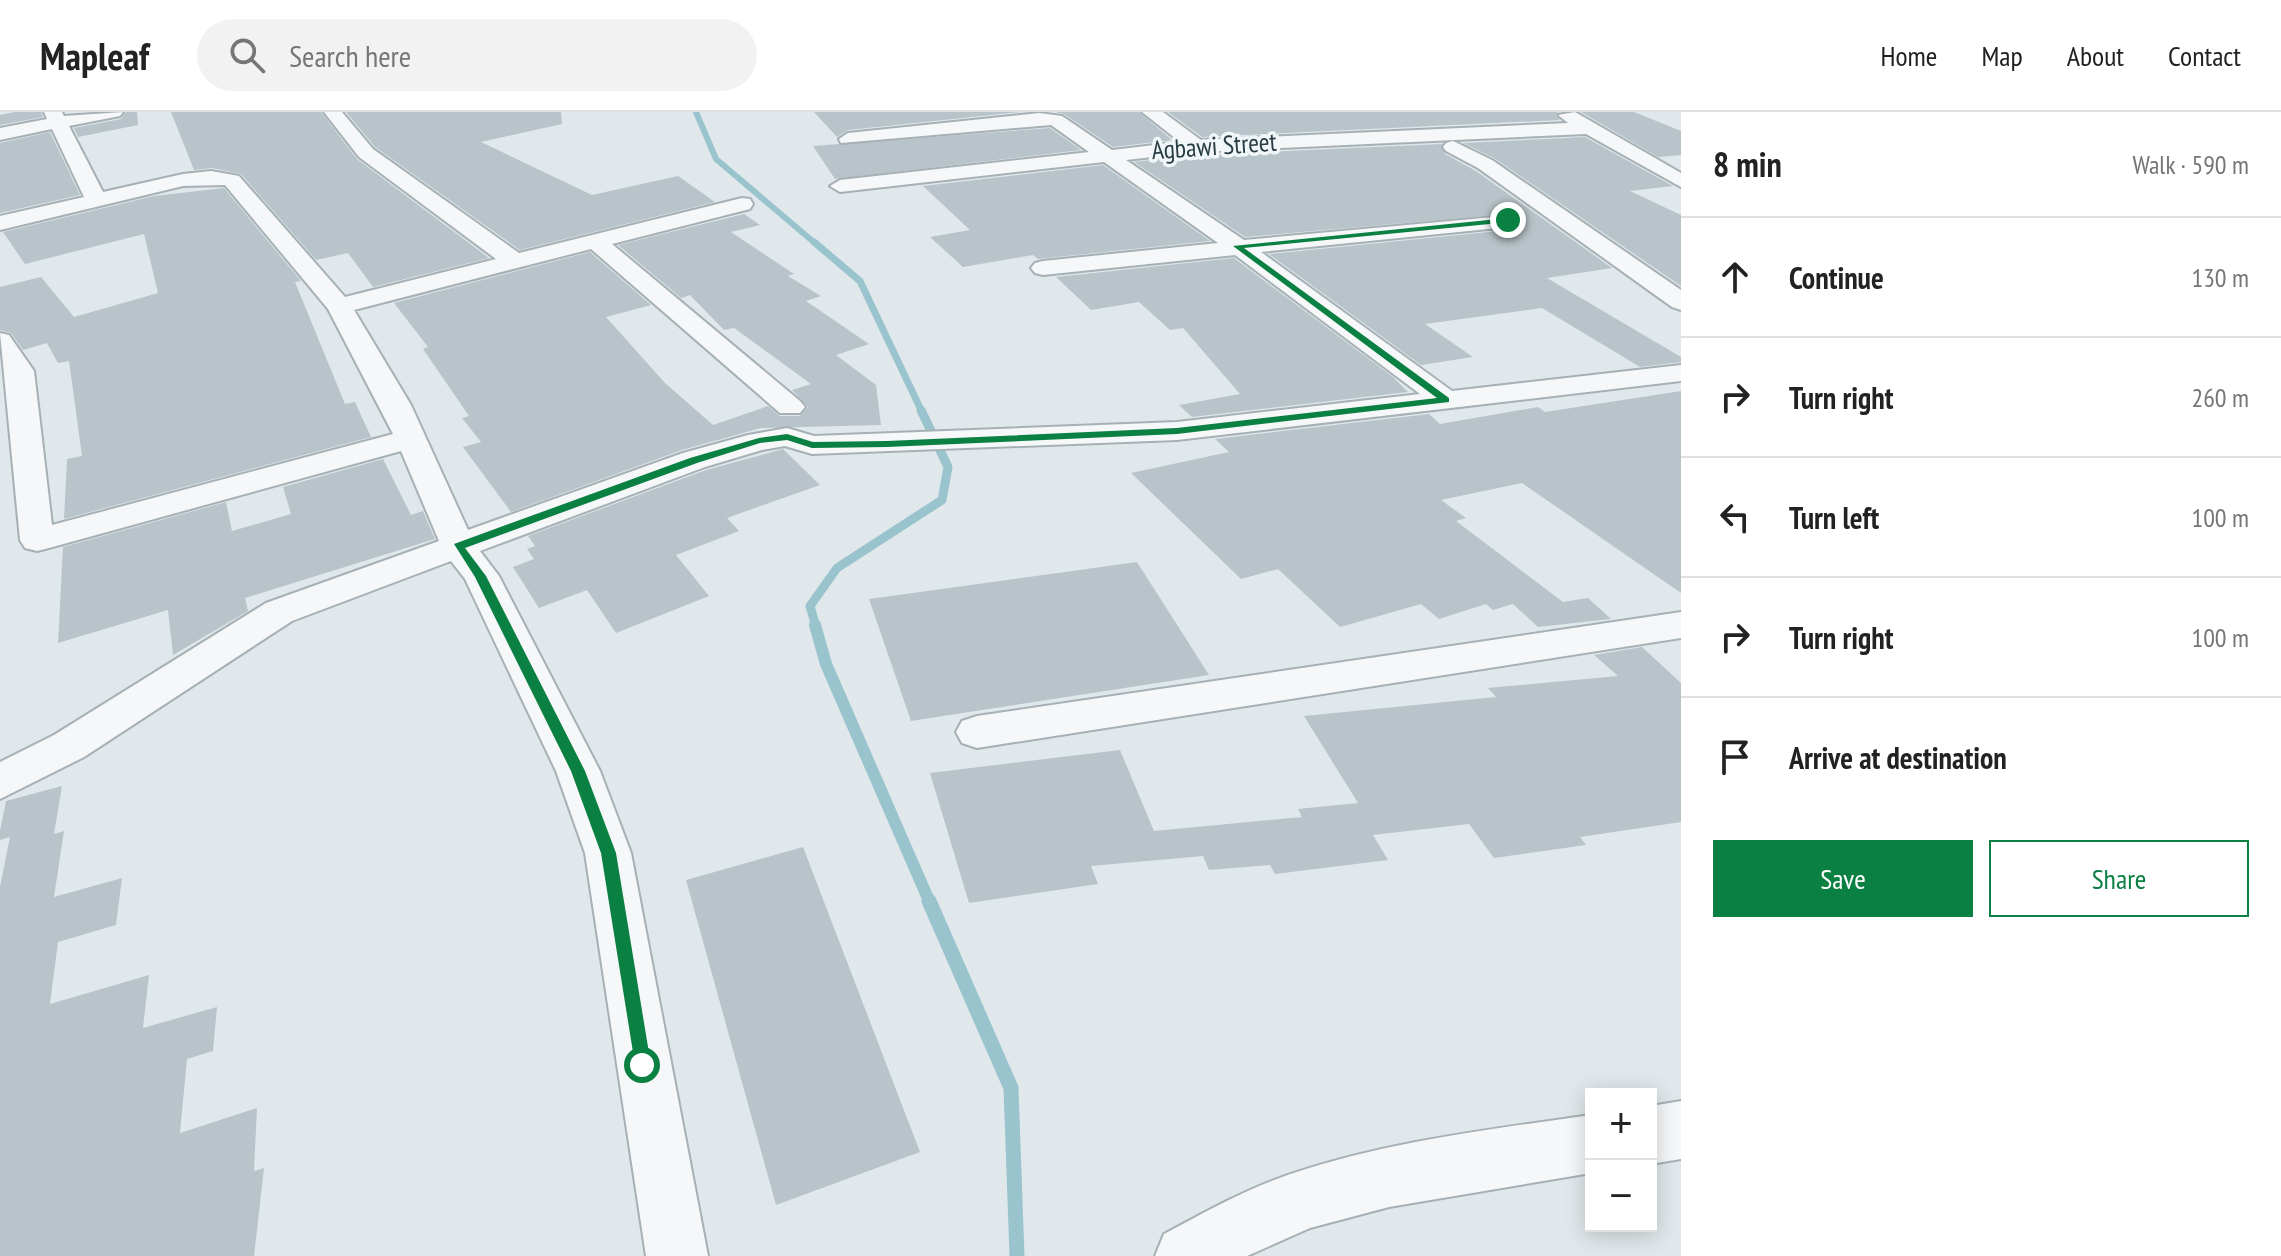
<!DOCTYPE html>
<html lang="en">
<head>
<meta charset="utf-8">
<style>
  :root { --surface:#fff; --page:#f2f2f2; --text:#222; --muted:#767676; --line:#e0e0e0; --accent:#0b8043 }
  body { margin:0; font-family:"PT Sans Narrow",sans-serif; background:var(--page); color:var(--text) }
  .controls { position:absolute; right:24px; bottom:24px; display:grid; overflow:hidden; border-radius:0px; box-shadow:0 4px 20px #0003 }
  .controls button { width:72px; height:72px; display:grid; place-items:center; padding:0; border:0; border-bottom:2px solid var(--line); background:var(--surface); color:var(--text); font:40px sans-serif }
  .stop { position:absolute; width:24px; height:24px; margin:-18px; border:6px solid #0b8043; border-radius:50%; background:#fff }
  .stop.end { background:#0b8043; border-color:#fff; box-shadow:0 2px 8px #0008 }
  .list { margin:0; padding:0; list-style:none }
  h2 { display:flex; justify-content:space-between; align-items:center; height:104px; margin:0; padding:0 32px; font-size:34px }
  h2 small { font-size:26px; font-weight:400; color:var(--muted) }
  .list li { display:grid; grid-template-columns:52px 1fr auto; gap:24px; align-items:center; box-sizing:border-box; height:120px; padding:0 32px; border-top:2px solid var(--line) }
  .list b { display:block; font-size:30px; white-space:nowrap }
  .list em { font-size:26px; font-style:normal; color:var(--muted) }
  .actions { display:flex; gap:16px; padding:24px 32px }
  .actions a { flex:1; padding:18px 0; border:2px solid var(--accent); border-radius:0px; text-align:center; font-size:28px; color:var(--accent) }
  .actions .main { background:var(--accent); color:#fff }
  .icon { flex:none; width:44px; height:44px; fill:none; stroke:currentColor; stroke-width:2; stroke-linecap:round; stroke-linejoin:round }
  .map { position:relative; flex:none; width:1681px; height:1144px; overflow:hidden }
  header { display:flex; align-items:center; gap:48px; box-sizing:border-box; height:112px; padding:0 40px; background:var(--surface); border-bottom:2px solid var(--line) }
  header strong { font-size:38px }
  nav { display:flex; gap:44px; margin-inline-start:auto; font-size:28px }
  .search { width:560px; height:72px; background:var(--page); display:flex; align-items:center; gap:20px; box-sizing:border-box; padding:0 28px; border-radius:44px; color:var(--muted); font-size:30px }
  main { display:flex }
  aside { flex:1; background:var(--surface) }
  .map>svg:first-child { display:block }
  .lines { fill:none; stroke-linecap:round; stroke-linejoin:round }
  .stream-far4 { stroke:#9ac4cd; stroke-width:6 }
  .stream-far3 { stroke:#9ac4cd; stroke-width:7 }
  .stream-far2 { stroke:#9ac4cd; stroke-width:9 }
  .stream-far1 { stroke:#9ac4cd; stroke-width:12 }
  .stream { stroke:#9ac4cd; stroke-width:15 }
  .building { fill:#b8c4c9 }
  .street-casing { stroke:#a6b1b6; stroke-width:4 }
  .street { fill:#f5f7f9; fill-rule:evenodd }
  .route { fill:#0b8043 }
  .labels { text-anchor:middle; stroke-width:7; stroke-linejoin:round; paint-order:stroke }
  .far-street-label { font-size:26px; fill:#283c44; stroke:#f1f6f8 }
</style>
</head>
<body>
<header>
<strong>Mapleaf</strong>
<div class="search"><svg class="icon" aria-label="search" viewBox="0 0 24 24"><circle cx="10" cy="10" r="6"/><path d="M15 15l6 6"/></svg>Search here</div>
<nav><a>Home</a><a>Map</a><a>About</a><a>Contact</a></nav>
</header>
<main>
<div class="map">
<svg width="1681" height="1144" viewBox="0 0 1681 1144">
  <rect width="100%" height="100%" fill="#e1e8eb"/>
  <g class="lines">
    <polyline class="stream-far4" points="696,0 716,47 816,132"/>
    <polyline class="stream-far3" points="814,130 860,169 922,300"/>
    <polyline class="stream-far2" points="816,515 810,494 837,456 942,388 948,355 921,298"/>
    <polyline class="stream-far1" points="815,513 826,552 930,791"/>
    <polyline class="stream" points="929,789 1011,976 1017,1144"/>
  </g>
  <g class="building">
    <polygon points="15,0 41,0 43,5 0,13 0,3"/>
    <polygon points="126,0 137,0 138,13 78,25 74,16 121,7"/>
    <polygon points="171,0 321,0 357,47 489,146 373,175 348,141 316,148 241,62 212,56 194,58"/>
    <polygon points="346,0 561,0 562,12 481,30 592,83 678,64 715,90 520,138 375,35"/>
    <polygon points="814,0 1020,0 848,18 837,25"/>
    <polygon points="1055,0 1139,0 1172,28 1113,35 1064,2"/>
    <polygon points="1168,0 1558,0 1555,3 1560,8 1202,25"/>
    <polygon points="1581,0 1634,0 1681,19 1681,43 1658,45"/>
    <polygon points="1050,16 1081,38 835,67 813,34"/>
    <polygon points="50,20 80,83 0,101 0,31"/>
    <polygon points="1585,25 1673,74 1630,79 1681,103 1681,174 1494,46 1463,31"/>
    <polygon points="1442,32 1445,42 1476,59 1612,156 1547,166 1681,245 1681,250 1640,255 1542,196 1425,212 1473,245 1421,253 1269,142 1508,118 1522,109 1519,101 1245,125 1134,50 1197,43"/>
    <polygon points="1103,53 1210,129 1038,147 1033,143 963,155 930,125 970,118 923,74"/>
    <polygon points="224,76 301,169 295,170 345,292 355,290 371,325 64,407 67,347 82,344 69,249 58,251 47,231 23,238 11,221 0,218 0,175 41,165 74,205 158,181 144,122 25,152 3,120 154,84"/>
    <polygon points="744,102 760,113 731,120 794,162 788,164 821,184 806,189 869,232 836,243 876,273 881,313 761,316 682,338 511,400 463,335 481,330 462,306 469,304 423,237 428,235 394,191 590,140 651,193 606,205 665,271 713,313 768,294 780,304 800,304 808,295 792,278 811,272 734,216 724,218 690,183 681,186 618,133"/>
    <polygon points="1234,146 1393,265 1408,280 1192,305 1179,293 1240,282 1183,216 1170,218 1139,190 1091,198 1056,165"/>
    <polygon points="1681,279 1681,481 1522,371 1441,388 1466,406 1456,409 1563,490 1588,486 1611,507 1538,515 1513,492 1493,498 1486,492 1439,507 1421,492 1340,515 1278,457 1241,467 1131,361 1229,340 1215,327 1429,302 1440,312 1538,295 1545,300"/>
    <polygon points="783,337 820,373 727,406 739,419 676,443 709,484 616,521 587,478 539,496 513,455 534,447 527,437 535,434 528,424 706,358"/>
    <polygon points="383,347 411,403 423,399 435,427 245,486 248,499 173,543 168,498 58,531 63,435 226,390 232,419 291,402 283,375"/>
    <polygon points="1137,450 1209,563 911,609 869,487"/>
    <polygon points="1642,535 1681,571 1681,710 1580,725 1586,733 1494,746 1469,712 1373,723 1388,748 1275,762 1270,753 1209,758 1203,744 1091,754 1098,772 969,791 930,661 1120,638 1154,719 1302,705 1298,697 1358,691 1304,604 1496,585 1488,576 1618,564 1594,543"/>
    <polygon points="62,674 54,722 64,719 54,785 122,766 116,813 58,830 50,892 149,863 143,916 217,895 213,939 187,947 180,1021 257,996 254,1059 264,1056 254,1144 0,1144 0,775 10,725 0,728 0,719 6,689"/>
    <polygon points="803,735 920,1040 776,1093 686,768"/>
  </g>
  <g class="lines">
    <defs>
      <g id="street">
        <polygon points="44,0 62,0 64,4 123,0 120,4 69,14 103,80 183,62 211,59 239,64 345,185 496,147 359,45 324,0 342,0 373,37 519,141 742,86 750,87 753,92 750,97 612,132 800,289 805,295 800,301 780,301 591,137 354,198 411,293 468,418 683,341 748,323 787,316 814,324 1177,310 1420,282 1235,143 1043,163 1035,161 1031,156 1035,151 1043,149 1218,131 1104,50 840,80 830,74 840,68 1089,40 1051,13 841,31 839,27 848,21 1039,1 1062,4 1112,38 1180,30 1142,0 1163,0 1201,28 1568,11 1558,3 1575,0 1681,61 1681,75 1586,22 1197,40 1126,48 1244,128 1516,103 1519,108 1508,115 1261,140 1452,279 1681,253 1681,269 1177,328 812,342 785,334 762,338 705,355 480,439 499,464 600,659 631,741 708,1144 646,1144 585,741 556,659 465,467 451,449 292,509 84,645 0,687 0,650 54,623 266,491 439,429 401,339 49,436 37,439 25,436 20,428 0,221 9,223 34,259 52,413 393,322 328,197 225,73 183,74 0,118 0,104 84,85 52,17 0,28 0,16 47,7"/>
        <polygon points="1453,29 1492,48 1681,178 1681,198 1672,195 1478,56 1446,39 1443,35 1446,31"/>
        <polygon points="1681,500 1681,526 977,636 962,631 956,620 962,609 977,604"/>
        <polygon points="1681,989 1681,1047 1651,1052 1651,994"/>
        <path d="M 1591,1003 L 1591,1061 L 1389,1095 L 1310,1116 L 1247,1144 L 1155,1144 L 1164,1122 C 1200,1103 1235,1083 1274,1068 C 1375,1031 1485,1018 1591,1003 Z"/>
      </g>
    </defs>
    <use href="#street" class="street-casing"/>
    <use href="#street" class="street"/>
  </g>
  <polygon class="route" points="1508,106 1510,110 1244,136 1449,286 1449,290 1177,322 887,335 812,336 787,328 760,331 697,351 465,436 486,464 585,659 616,741 651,953 648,959 636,959 601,741 571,659 475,465 454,432 690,346 759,326 787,322 813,330 887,329 1177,316 1437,286 1233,134"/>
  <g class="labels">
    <g class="far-street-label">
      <text transform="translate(1214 34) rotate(-4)" y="9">Agbawi Street</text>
    </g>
  </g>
</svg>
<div class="controls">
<button>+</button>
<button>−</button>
</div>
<div class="stop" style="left:642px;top:953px"></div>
<div class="stop end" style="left:1508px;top:108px"></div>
</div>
<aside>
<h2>8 min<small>Walk · 590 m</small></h2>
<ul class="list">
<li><svg class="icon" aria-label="ahead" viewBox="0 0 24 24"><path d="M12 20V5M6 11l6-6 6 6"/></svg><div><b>Continue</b></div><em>130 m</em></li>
<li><svg class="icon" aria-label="right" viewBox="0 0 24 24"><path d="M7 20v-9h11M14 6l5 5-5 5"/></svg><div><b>Turn right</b></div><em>260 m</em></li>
<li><svg class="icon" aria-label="left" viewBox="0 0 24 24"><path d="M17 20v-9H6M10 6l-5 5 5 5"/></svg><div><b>Turn left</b></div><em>100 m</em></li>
<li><svg class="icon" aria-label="right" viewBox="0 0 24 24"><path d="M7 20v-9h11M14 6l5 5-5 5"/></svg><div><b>Turn right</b></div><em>100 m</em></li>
<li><svg class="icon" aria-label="arrive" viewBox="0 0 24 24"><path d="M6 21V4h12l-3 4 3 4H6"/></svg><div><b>Arrive at destination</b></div></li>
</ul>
<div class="actions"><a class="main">Save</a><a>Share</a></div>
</aside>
</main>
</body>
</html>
